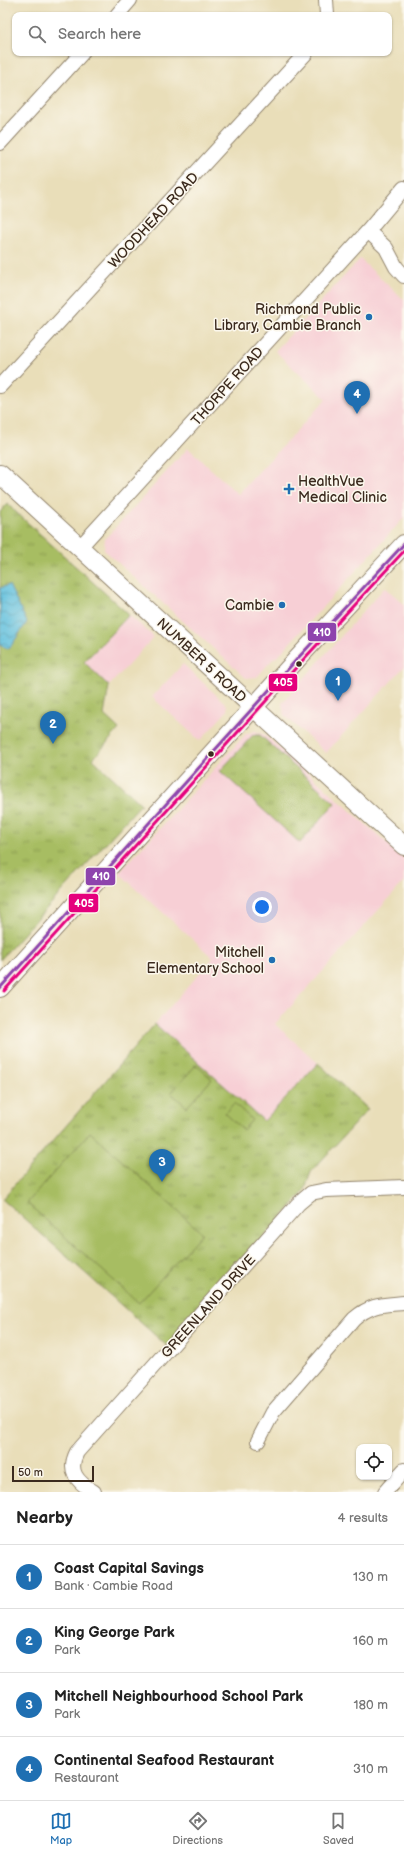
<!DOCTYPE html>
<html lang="en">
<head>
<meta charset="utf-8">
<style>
  :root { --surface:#fff; --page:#f2f2f2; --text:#222; --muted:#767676; --line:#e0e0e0; --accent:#1f6fb2 }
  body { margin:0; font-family:"Balsamiq Sans",sans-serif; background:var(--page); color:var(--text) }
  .controls { position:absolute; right:12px; bottom:12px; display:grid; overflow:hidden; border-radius:8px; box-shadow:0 1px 3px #0004 }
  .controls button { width:36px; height:36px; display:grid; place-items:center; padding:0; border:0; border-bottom:1px solid var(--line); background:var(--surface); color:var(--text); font:20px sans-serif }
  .scale { position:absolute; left:12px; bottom:10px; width:82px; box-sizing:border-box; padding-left:4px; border:2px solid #3b2a1e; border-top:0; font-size:11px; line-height:14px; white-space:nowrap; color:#3b2a1e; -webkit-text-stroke:3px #fbf7ec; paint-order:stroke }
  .you { position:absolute; left:262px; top:907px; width:14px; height:14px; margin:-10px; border:3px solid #fff; border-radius:50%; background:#1a73e8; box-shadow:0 0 0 6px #1a73e833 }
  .badge { display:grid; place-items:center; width:26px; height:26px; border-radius:50%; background:var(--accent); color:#fff; font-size:13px; font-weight:700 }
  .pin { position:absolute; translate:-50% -33px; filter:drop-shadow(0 1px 2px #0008) }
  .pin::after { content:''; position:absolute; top:21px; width:14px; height:12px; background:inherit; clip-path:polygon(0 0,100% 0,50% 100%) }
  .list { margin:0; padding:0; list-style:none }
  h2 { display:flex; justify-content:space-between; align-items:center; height:52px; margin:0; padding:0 16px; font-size:17px }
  h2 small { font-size:13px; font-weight:400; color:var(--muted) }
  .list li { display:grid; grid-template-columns:26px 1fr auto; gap:12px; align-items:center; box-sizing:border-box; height:64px; padding:0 16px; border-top:1px solid var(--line) }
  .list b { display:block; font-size:15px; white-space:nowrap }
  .list p { margin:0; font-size:13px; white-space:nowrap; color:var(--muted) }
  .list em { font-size:13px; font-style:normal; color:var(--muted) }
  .icon { flex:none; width:22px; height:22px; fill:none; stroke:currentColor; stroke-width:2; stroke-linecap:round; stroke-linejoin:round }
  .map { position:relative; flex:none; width:404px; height:1492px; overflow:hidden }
  .search { position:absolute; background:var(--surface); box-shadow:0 1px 3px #0004; left:12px; right:12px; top:12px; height:44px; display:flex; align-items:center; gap:10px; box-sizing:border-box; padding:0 14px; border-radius:8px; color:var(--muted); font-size:15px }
  .sheet { height:308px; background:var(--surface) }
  nav { display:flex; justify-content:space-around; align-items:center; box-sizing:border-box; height:56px; border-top:1px solid var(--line); background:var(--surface); font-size:11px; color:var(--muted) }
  nav a { display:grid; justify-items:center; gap:2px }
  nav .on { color:var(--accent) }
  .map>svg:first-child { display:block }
  .built { fill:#f7cfd5 }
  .grass { fill:url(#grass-tufts); stroke:#717440 }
  .garden { fill:#a7bd62; stroke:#717440 }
  .water { fill:url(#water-waves); stroke:#4e757e }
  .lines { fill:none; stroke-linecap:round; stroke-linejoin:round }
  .minor-casing { stroke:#92846c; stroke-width:16 }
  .major-casing { stroke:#92846c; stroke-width:20 }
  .minor { stroke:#fff; stroke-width:14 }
  .major { stroke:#fff; stroke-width:18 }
  .bus-1-casing { stroke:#fbf7ec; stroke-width:6 }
  .bus-2-casing { stroke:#fbf7ec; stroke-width:6 }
  .bus-1 { stroke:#8e44ad; stroke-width:3 }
  .bus-2 { stroke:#e5007d; stroke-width:3 }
  .poi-dot { fill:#1f6fb2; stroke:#fbf7ec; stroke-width:1.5 }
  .bus-dot { fill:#3b2a1e; stroke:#fbf7ec; stroke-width:1.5 }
  .labels { text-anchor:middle; stroke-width:3; stroke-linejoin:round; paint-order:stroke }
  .street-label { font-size:14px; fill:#3b2a1e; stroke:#fbf7ec }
  .poi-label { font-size:14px; fill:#3b2a1e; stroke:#fbf7ec; text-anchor:end }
  .line-badge { stroke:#fbf7ec; stroke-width:1.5 }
  .badge-label { font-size:11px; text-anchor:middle; font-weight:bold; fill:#fff }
</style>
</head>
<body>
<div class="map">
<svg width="404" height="1492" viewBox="0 0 404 1492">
  <defs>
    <pattern id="grass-tufts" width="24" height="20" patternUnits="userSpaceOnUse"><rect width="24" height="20" fill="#a7bd62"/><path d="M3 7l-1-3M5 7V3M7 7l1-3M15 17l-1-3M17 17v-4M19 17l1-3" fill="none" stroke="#899a50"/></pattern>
    <pattern id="water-waves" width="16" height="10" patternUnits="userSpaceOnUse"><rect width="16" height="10" fill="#60c0de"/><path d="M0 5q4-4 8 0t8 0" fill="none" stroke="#509cb3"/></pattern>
  </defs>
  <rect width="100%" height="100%" fill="#fbf7ec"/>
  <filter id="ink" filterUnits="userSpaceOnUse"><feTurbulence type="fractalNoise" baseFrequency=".025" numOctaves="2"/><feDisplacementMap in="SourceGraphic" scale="8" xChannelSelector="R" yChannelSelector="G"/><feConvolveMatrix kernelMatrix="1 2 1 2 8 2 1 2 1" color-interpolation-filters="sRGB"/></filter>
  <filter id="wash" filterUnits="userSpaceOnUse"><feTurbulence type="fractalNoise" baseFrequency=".012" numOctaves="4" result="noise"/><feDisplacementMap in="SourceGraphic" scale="16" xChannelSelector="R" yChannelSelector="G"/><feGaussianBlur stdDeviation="0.9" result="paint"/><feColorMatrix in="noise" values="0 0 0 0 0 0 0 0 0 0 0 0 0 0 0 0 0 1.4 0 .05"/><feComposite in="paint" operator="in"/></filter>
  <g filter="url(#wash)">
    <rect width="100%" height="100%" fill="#e9deb9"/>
    <g class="built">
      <polygon points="360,259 404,300 404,518 278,656 272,660 257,677 246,678 104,550 105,539 188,448 238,494 326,399 275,351"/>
      <polygon points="385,587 404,604 404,667 326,753 284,715 282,703"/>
      <polygon points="129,615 154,637 109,686 84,663"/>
      <polygon points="183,664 227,705 227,711 200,741 152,697"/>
      <polygon points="255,731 265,735 404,858 404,882 275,1024 318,1063 264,1121 155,1024 213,958 119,873 246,734"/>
    </g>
    <g class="grass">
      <polygon points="7,504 129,615 84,662 109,686 104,715 119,729 93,759 141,804 0,960 0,512"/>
      <polygon points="253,735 260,735 335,803 300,843 220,771"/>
      <polygon points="155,1024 264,1121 318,1063 368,1109 311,1172 304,1192 167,1346 2,1199"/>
    </g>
    <g class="garden">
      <polygon points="196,1065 212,1079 187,1107 171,1093"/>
      <polygon points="234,1103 252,1120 243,1130 225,1113"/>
      <polygon points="90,1132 202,1233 139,1303 27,1203"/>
    </g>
    <polygon class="water" points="9,585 27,622 9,649 0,645 0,588"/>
  </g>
  <g filter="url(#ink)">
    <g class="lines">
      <defs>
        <g id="minor">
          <polyline points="326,0 327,15"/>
          <polyline points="117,15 130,0"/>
          <polyline points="0,143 82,53"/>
          <polyline points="368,231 386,248 396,267 404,276"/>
          <polyline points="0,386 306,53"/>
          <polyline points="80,547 368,231 404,188"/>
          <path d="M 258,1441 L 273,1412 L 354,1319 C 371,1304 382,1305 404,1303"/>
          <path d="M 94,1492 C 77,1482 67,1471 77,1452 L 298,1204 L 311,1193 L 326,1190 L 404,1187"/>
          <polyline points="385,1492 404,1470"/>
        </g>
        <g id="major">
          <polyline points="0,474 404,846"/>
          <polyline points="0,988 298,658 404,544"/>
        </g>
      </defs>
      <use href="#minor" class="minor-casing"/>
      <use href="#major" class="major-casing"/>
      <use href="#minor" class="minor"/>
      <use href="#major" class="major"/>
      <defs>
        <polyline id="bus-1" points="0,988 298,658 404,544"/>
        <polyline id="bus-2" points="4,991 302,661 404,551"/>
      </defs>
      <use href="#bus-1" class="bus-1-casing"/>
      <use href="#bus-2" class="bus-2-casing"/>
      <use href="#bus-1" class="bus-1"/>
      <use href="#bus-2" class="bus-2"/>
    </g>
  </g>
  <g class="poi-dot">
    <circle cx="369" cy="317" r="4"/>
    <path d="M287 483h4v4h4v4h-4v4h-4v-4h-4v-4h4z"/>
    <circle cx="282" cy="605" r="4"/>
    <circle cx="272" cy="960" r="4"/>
  </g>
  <g class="bus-dot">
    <circle cx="299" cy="664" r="3.5"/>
    <circle cx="211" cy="754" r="3.5"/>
  </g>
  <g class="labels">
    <g class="street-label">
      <text transform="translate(153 220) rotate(-47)" y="5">WOODHEAD ROAD</text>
      <text transform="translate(227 386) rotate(-48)" y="5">THORPE ROAD</text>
      <text transform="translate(202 660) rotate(43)" y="5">NUMBER 5 ROAD</text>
      <text transform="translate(208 1306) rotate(-48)" y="5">GREENLAND DRIVE</text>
    </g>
    <g class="poi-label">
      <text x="361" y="314">Richmond Public<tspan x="361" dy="16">Library, Cambie Branch</tspan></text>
      <text x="298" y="486" text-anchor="start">HealthVue<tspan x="298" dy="16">Medical Clinic</tspan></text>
      <text x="274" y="610">Cambie</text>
      <text x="264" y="957">Mitchell<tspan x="264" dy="16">Elementary School</tspan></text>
    </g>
  </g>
  <g class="line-badge">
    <rect x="307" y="622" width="30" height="20" rx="4" fill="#8e44ad"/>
    <rect x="268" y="673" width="30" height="19" rx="4" fill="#e5007d"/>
    <rect x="85" y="867" width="31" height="19" rx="4" fill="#8e44ad"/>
    <rect x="68" y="893" width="31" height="20" rx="4" fill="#e5007d"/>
  </g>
  <g class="badge-label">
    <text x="322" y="636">410</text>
    <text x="283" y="686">405</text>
    <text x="101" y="880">410</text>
    <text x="84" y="907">405</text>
  </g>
</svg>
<div class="controls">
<button><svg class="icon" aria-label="locate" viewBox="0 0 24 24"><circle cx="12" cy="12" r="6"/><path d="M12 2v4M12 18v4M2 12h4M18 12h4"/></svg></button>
</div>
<div class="scale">50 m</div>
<div class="you"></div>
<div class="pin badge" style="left:338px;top:701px">1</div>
<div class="pin badge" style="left:53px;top:744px">2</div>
<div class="pin badge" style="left:162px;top:1182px">3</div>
<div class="pin badge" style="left:357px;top:414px">4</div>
<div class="search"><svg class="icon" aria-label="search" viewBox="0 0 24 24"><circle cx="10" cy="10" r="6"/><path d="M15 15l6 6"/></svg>Search here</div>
</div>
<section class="sheet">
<h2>Nearby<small>4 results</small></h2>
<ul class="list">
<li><span class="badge">1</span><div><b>Coast Capital Savings</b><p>Bank · Cambie Road</p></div><em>130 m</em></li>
<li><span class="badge">2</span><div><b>King George Park</b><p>Park</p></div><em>160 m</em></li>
<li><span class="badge">3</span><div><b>Mitchell Neighbourhood School Park</b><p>Park</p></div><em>180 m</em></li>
<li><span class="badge">4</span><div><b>Continental Seafood Restaurant</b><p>Restaurant</p></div><em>310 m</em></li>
</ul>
</section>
<nav>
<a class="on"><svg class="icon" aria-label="map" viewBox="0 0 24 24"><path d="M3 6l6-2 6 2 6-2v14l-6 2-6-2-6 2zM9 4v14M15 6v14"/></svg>Map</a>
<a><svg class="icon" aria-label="directions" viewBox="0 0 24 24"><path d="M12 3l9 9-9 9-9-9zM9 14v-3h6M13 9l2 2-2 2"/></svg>Directions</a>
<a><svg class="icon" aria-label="saved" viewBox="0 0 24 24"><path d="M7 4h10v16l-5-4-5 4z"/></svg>Saved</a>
</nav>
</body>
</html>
